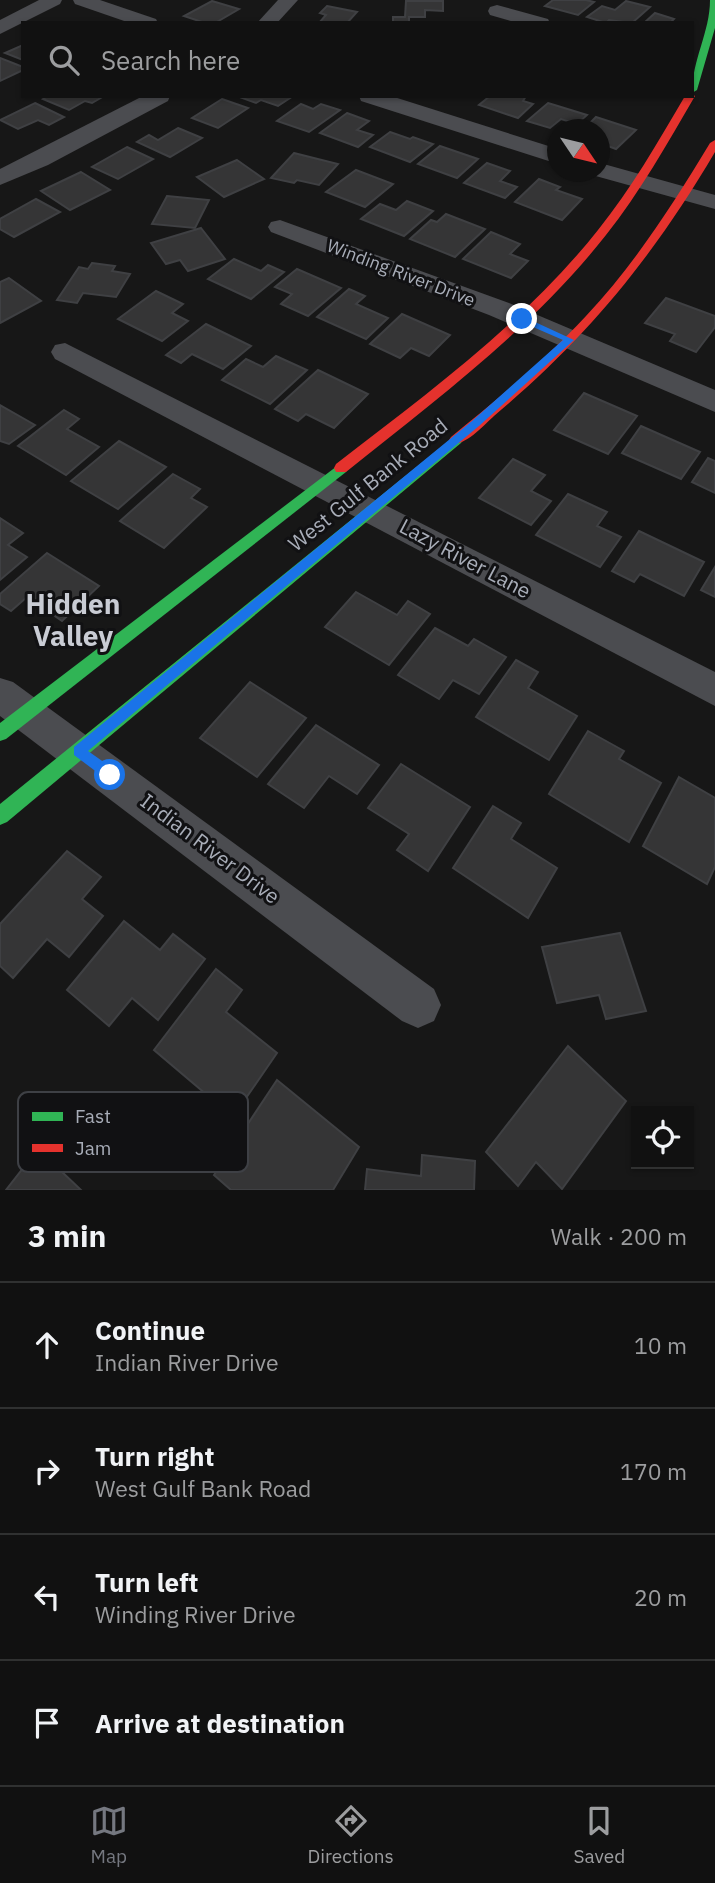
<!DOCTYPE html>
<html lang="en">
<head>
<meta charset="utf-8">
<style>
  :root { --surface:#111; --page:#1e1f1f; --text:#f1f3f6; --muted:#9c9d9f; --line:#303131; --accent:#757880 }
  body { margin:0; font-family:"IBM Plex Sans",sans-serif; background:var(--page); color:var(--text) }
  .controls { position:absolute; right:21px; bottom:21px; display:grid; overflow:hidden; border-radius:0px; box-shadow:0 2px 5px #0004 }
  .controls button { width:63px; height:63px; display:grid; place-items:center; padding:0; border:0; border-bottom:2px solid var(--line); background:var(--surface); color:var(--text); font:35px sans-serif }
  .compass { position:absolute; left:547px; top:119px; width:63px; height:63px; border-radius:50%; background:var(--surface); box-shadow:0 2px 5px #0004; rotate:125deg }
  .stop { position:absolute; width:21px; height:21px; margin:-16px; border:5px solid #1a73e8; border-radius:50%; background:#fff }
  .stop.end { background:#1a73e8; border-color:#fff; box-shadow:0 2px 7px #0008 }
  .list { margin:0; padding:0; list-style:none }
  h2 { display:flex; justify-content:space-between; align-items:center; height:91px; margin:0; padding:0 28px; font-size:30px }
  h2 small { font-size:23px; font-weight:400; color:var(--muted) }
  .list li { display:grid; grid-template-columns:46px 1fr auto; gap:21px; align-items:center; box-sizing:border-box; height:126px; padding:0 28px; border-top:2px solid var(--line) }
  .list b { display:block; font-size:26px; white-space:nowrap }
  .list p { margin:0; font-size:23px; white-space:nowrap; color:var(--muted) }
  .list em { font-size:23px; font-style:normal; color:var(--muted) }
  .icon { flex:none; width:38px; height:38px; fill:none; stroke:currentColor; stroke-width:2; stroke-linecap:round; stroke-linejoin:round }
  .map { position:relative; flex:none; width:715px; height:1190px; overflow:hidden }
  .search { position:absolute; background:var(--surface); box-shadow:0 2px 5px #0004; left:21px; right:21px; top:21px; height:77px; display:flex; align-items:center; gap:18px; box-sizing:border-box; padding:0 24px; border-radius:0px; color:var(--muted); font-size:26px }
  .sheet { height:595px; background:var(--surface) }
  nav { display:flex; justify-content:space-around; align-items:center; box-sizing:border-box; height:98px; border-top:2px solid var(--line); background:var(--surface); font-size:19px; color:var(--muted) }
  nav a { display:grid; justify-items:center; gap:4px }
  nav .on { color:var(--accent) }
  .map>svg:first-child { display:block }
  .building { fill:#353536; stroke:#3f4043; stroke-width:2 }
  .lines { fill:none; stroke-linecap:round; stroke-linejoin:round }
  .street { fill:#4b4c50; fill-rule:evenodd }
  .fast { fill:#30b455; fill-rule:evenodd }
  .jam { fill:#e5322d; fill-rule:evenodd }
  .route { fill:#1a73e8 }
  .labels { text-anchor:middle; stroke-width:6; stroke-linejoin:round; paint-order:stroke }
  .far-street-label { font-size:18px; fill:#a8adb8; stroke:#111113 }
  .street-label { font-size:21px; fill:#a8adb8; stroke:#111113 }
  .district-label { font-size:28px; font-weight:bold; fill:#c9ccd4; stroke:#111113 }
  .key { fill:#111113; stroke:#3e4045; stroke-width:2 }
  .key-label { font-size:19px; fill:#a8adb8 }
</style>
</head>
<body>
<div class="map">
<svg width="715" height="1190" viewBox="0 0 715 1190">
  <rect width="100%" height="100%" fill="#171717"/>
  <g class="building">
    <polygon points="553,0 586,0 594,2 578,15 545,6"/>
    <polygon points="212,1 239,9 215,23 205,23 184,16"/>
    <polygon points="406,1 443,1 443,11 425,10 425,17 409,17 409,23 393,23 393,17 405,17"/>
    <polygon points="626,1 650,7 632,23 609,20 606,23 587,17 602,6 615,10"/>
    <polygon points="327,6 357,12 347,23 319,23 326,15 320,13"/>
    <polygon points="655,13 674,19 670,23 644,23"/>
    <polygon points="23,45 23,60 5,53"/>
    <polygon points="0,58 23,67 23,70 0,81"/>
    <polygon points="48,96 104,96 92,103 85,101 69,110 43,99"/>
    <polygon points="237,96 284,96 290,98 278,106 261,100 256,103"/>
    <polygon points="490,96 526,96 523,101 533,104 518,118 479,105"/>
    <polygon points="222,99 248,108 218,128 192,118"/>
    <polygon points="35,103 64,117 49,125 38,120 18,129 0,120"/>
    <polygon points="548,103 587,115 577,124 561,119 550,128 527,121"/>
    <polygon points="301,104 313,109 321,104 340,110 309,132 277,121"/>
    <polygon points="347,113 369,121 357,130 373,135 358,147 320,133"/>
    <polygon points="596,117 636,130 616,149 600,143 600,130 583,130"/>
    <polygon points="178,128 202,138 170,157 137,142 149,135 158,140"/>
    <polygon points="390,132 410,139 413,137 433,144 410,162 370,147"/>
    <polygon points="440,146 478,159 457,178 418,164"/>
    <polygon points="127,147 153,159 118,179 92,167"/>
    <polygon points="294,153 338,164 319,185 297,180 294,183 271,178"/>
    <polygon points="237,160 264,179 224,197 197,177"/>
    <polygon points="487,163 510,171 500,181 517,187 505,198 464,183"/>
    <polygon points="356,170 393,184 365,207 326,192"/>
    <polygon points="81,172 110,190 70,210 41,191"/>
    <polygon points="539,179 560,187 556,190 582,199 562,220 515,202"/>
    <polygon points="167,196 209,200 195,228 152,224"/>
    <polygon points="36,199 60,212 14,237 0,229 0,219"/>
    <polygon points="407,201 433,211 404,236 361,219 380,204 396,210"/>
    <polygon points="446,214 485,229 455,257 410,239 431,220 437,222"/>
    <polygon points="201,228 225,259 188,271 180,260 166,264 151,243"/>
    <polygon points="491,232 520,244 510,254 528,261 511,278 463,259"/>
    <polygon points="234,259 261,271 268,265 284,272 251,299 208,279"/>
    <polygon points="92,263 115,266 112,271 130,274 116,297 83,293 77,303 57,300 79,267 88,269"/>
    <polygon points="297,269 341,288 308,316 281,304 292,294 275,287"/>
    <polygon points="9,278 41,301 0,323 0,282"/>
    <polygon points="349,289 365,296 356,304 388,318 366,339 317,317"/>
    <polygon points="156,291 183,304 172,313 188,321 162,341 118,319"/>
    <polygon points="666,298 715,316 715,327 696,352 670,341 675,334 645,323"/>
    <polygon points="402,314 450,335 429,356 411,348 400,358 370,344"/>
    <polygon points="206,324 251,346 223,369 192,354 181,363 166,355"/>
    <polygon points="276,356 307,370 270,404 222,380 246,359 263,367"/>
    <polygon points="318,370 368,394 334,428 306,414 298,421 275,409"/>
    <polygon points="584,393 637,416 608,454 554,430"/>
    <polygon points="0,405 35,425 9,444 0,441"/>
    <polygon points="64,410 79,419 67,429 99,447 66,475 18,446"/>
    <polygon points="641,426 700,452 681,479 622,453"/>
    <polygon points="119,441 166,467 118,509 71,481"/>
    <polygon points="708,458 715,461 715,493 692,482"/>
    <polygon points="513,459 545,475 531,491 551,501 531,525 479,498"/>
    <polygon points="173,474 200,489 191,498 207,507 164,548 120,521"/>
    <polygon points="568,494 607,512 597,526 621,537 600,567 536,535"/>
    <polygon points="0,518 23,533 8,545 27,557 0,580"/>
    <polygon points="639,531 704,562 684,596 640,574 634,582 612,571"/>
    <polygon points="47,553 99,586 62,621 27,597 11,611 0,604 0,594"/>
    <polygon points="715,567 715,597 701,590"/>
    <polygon points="356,592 397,615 408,601 430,614 389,665 325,627"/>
    <polygon points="435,628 468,646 474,639 506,657 479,694 453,680 439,699 398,675"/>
    <polygon points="516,660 538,672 528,688 577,716 549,760 476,717"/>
    <polygon points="250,682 306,718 257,777 200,738"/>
    <polygon points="316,725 379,765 357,794 329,776 304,808 268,784"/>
    <polygon points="588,731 624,751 619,759 661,783 629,842 549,794"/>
    <polygon points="401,764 470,807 428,871 397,850 409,834 368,808"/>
    <polygon points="679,777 715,798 715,867 707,884 643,846"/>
    <polygon points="493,806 521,823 511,839 557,868 528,918 453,868"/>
    <polygon points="67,851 101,877 82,899 103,916 69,957 47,939 13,978 0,966 0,924"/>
    <polygon points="124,921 160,950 173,934 205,959 158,1020 132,998 109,1026 67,990"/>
    <polygon points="620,933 646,1011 606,1019 599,995 557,1003 542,947"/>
    <polygon points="216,969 242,990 226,1012 277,1053 233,1117 154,1050"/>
    <polygon points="568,1046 626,1101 562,1189 536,1162 518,1186 486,1152"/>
    <polygon points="277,1080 359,1147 333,1190 231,1190 214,1175"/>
    <polygon points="38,1149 81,1190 6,1190"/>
    <polygon points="422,1155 475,1161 474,1190 365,1190 367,1169 421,1176"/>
  </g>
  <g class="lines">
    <g class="street">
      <polygon points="39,0 62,0 60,4 0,34 0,20"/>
      <polygon points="73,0 100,0 156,19 158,23 130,23 75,4"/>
      <polygon points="278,0 298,0 277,23 257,23"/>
      <polygon points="497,5 548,19 550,23 518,23 490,15 488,11 490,7"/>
      <polygon points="143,96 170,96 168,101 48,165 0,185 0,169"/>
      <polygon points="359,96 391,96 558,149 558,164 361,101"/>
      <polygon points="600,163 715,195 715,209 592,175 589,172 600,172"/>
      <polygon points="280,220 509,303 715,390 715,412 489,315 271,232 268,227 271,222"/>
      <polygon points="65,343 715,672 715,706 55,359 51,352 55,345"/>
      <polygon points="0,678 13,682 434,989 441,1005 434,1021 418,1028 402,1021 0,716"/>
    </g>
    <g class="fast">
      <path d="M 710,0 L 715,0 L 715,28 L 697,90 L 692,93 C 692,60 710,32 710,0 Z"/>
      <polygon points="456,435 463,440 461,443 7,822 0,825 0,804"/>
      <polygon points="341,463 346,464 348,468 346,472 6,739 0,741 0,723"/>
    </g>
    <g class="jam">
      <path d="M 692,94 L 695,96 C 667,144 640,192 606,235 C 533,328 437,399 346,472 L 336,472 L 334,468 L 336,464 C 428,393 525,322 598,230 C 631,189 658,142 685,96 L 692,96 Z"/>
      <path d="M 715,140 L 715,152 C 653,257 588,337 494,416 C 484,425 465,447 451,443 L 449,440 L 451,437 C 498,399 545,360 586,316 C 635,264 673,204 710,143 Z"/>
    </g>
  </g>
  <polygon class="route" points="522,316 574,340 479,426 88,751 115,770 115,779 106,779 74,755 74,747 472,421 563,340 519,321 519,317"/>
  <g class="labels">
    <g class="far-street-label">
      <text transform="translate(401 273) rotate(21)" y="6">Winding River Drive</text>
    </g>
    <g class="street-label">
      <text transform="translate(368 485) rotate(-39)" y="7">West Gulf Bank Road</text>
      <text transform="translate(465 559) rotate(28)" y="7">Lazy River Lane</text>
      <text transform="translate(210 849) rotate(37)" y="7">Indian River Drive</text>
    </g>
    <g class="district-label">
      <text x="73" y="614">Hidden<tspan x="73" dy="32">Valley</tspan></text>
    </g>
  </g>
  <rect x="18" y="1092" width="230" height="80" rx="10" class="key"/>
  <rect x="32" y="1112" width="31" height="9" fill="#30b455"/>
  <rect x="32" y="1144" width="31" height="8" fill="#e5322d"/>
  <g class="key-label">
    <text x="75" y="1123">Fast</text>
    <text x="75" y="1155">Jam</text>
  </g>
</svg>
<div class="controls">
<button><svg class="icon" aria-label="locate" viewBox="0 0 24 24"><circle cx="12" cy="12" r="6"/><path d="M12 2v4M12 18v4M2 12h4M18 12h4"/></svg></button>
</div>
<svg class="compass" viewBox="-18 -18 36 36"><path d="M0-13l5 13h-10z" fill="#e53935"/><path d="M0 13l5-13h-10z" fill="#9c9d9f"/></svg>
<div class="stop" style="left:110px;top:775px"></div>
<div class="stop end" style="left:522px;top:319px"></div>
<div class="search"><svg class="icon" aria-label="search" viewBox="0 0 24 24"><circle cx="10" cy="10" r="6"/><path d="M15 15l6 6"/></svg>Search here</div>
</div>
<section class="sheet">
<h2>3 min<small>Walk · 200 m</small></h2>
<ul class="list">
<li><svg class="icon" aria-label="ahead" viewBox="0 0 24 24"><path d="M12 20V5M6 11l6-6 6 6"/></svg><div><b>Continue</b><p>Indian River Drive</p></div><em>10 m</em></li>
<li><svg class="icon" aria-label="right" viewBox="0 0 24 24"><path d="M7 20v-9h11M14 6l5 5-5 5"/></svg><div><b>Turn right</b><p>West Gulf Bank Road</p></div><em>170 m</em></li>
<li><svg class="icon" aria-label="left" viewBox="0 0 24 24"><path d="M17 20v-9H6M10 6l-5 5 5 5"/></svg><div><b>Turn left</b><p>Winding River Drive</p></div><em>20 m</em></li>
<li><svg class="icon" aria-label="arrive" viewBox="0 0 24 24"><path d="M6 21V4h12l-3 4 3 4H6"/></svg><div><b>Arrive at destination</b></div></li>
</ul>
</section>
<nav>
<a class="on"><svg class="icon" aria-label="map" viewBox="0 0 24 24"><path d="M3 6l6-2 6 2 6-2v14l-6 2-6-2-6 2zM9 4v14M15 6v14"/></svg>Map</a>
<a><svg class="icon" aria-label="directions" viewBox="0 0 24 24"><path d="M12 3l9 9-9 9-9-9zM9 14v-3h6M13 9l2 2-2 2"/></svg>Directions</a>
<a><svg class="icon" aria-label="saved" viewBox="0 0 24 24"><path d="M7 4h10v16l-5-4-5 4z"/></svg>Saved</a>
</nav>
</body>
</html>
